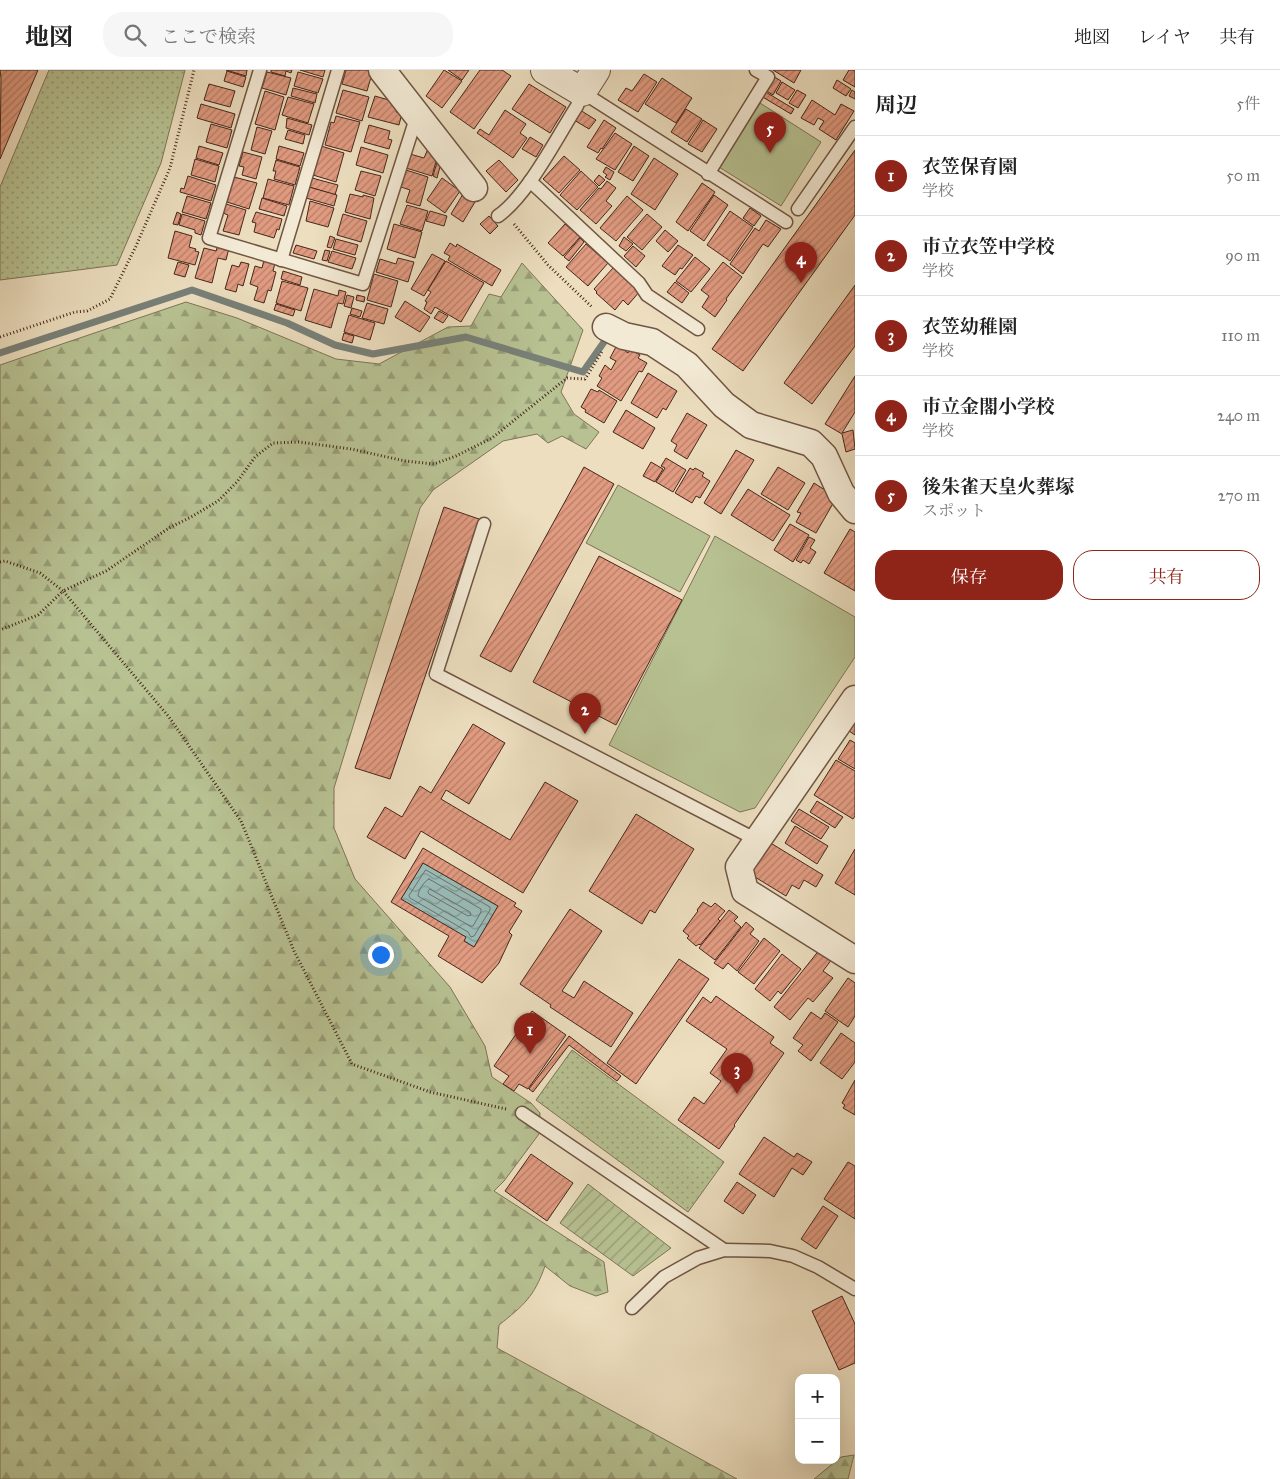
<!DOCTYPE html>
<html lang="ja">
<head>
<meta charset="utf-8">
<style>
  :root { --surface:#fff; --page:#f6f6f6; --text:#222; --muted:#767676; --line:#e0e0e0; --accent:#8f2418 }
  body { margin:0; font-family:"IM FELL Great Primer","Noto Serif JP",serif; background:var(--page); color:var(--text) }
  .controls { position:absolute; right:15px; bottom:15px; display:grid; overflow:hidden; border-radius:10px; box-shadow:0 5px 20px #0002 }
  .controls button { width:45px; height:45px; display:grid; place-items:center; padding:0; border:0; border-bottom:1px solid var(--line); background:var(--surface); color:var(--text); font:25px sans-serif }
  .you { position:absolute; left:380px; top:884px; width:18px; height:18px; margin:-12px; border:4px solid #fff; border-radius:50%; background:#1a73e8; box-shadow:0 0 0 8px #1a73e833 }
  .badge { display:grid; place-items:center; width:32px; height:32px; border-radius:50%; background:var(--accent); color:#fff; font-size:16px; font-weight:700 }
  .pin { position:absolute; translate:-50% -41px; filter:drop-shadow(0 1px 2px #0008) }
  .pin::after { content:''; position:absolute; top:26px; width:18px; height:15px; background:inherit; clip-path:polygon(0 0,100% 0,50% 100%) }
  .list { margin:0; padding:0; list-style:none }
  h2 { display:flex; justify-content:space-between; align-items:center; height:65px; margin:0; padding:0 20px; font-size:21px }
  h2 small { font-size:16px; font-weight:400; color:var(--muted) }
  .list li { display:grid; grid-template-columns:32px 1fr auto; gap:15px; align-items:center; box-sizing:border-box; height:80px; padding:0 20px; border-top:1px solid var(--line) }
  .list b { display:block; font-size:19px; white-space:nowrap }
  .list p { margin:0; font-size:16px; white-space:nowrap; color:var(--muted) }
  .list em { font-size:16px; font-style:normal; color:var(--muted) }
  .actions { display:flex; gap:10px; padding:15px 20px }
  .actions a { flex:1; padding:11px 0; border:1px solid var(--accent); border-radius:20px; text-align:center; font-size:18px; color:var(--accent) }
  .actions .main { background:var(--accent); color:#fff }
  .icon { flex:none; width:28px; height:28px; fill:none; stroke:currentColor; stroke-width:2; stroke-linecap:round; stroke-linejoin:round }
  .map { position:relative; flex:none; width:855px; height:1409px; overflow:hidden }
  header { display:flex; align-items:center; gap:30px; box-sizing:border-box; height:70px; padding:0 25px; background:var(--surface); border-bottom:1px solid var(--line) }
  header strong { font-size:24px }
  nav { display:flex; gap:28px; margin-inline-start:auto; font-size:18px }
  .search { width:350px; height:45px; background:var(--page); display:flex; align-items:center; gap:12px; box-sizing:border-box; padding:0 18px; border-radius:20px; color:var(--muted); font-size:19px }
  main { display:flex }
  aside { flex:1; background:var(--surface) }
  .map>svg:first-child { display:block }
  .grass { fill:#b7c192; stroke:#7f7456 }
  .forest { fill:url(#forest-firs); stroke:#7f7456 }
  .park { fill:url(#park-dots); stroke:#7f7456 }
  .garden { fill:url(#garden-furrows); stroke:#7f7456 }
  .water { fill:url(#water-waves); stroke:#788078 }
  .lines { fill:none; stroke-linecap:round; stroke-linejoin:round }
  .shore { stroke:#707168; stroke-width:1 }
  .stream { stroke:#788078; stroke-width:7 }
  .building { fill:url(#building-hatch); stroke:#47271a; fill-rule:evenodd }
  .service-casing { stroke:#705543; stroke-width:15 }
  .minor-casing { stroke:#705543; stroke-width:29 }
  .tertiary-casing { stroke:#705543; stroke-width:30 }
  .path { stroke:#47271a; stroke-width:3; stroke-dasharray:1 2.5; stroke-linecap:butt }
  .service { stroke:#f3ead5; stroke-width:12 }
  .minor { stroke:#f3ead5; stroke-width:26 }
  .tertiary { stroke:#f3ead5; stroke-width:28 }
</style>
</head>
<body>
<header>
<strong>地図</strong>
<div class="search"><svg class="icon" aria-label="search" viewBox="0 0 24 24"><circle cx="10" cy="10" r="6"/><path d="M15 15l6 6"/></svg>ここで検索</div>
<nav><a>地図</a><a>レイヤ</a><a>共有</a></nav>
</header>
<main>
<div class="map">
<svg width="855" height="1409" viewBox="0 0 855 1409">
  <defs>
    <pattern id="forest-firs" width="22" height="20" patternUnits="userSpaceOnUse" patternTransform="scale(1.25)"><rect width="22" height="20" fill="#b7c192"/><path d="M5 1l3.5 6h-7zM16 11l3.5 6h-7z" fill="#979d76"/></pattern>
    <pattern id="park-dots" width="8" height="8" patternUnits="userSpaceOnUse" patternTransform="scale(1.25)"><rect width="8" height="8" fill="#b7c192"/><path d="M2 2h.1M6 6h.1" fill="none" stroke="#979d76" stroke-width="1.8" stroke-linecap="round"/></pattern>
    <pattern id="garden-furrows" width="10" height="10" patternUnits="userSpaceOnUse" patternTransform="scale(1.25)"><rect width="10" height="10" fill="#b7c192"/><path d="M-1 1l2-2M0 10L10 0M9 11l2-2" fill="none" stroke="#979d76"/></pattern>
    <pattern id="water-waves" width="16" height="10" patternUnits="userSpaceOnUse" patternTransform="scale(1.25)"><rect width="16" height="10" fill="#99bbb7"/><path d="M0 5q4-4 8 0t8 0" fill="none" stroke="#7f9894"/></pattern>
    <pattern id="building-hatch" width="6" height="6" patternUnits="userSpaceOnUse" patternTransform="scale(1.25)"><rect width="6" height="6" fill="#e19b81"/><path d="M-1 1l2-2M0 6l6-6M5 7l2-2" fill="none" stroke="#b87e69"/></pattern>
  </defs>
  <rect width="100%" height="100%" fill="#ecdebf"/>
  <filter id="stains"><feTurbulence type="fractalNoise" baseFrequency=".004" numOctaves="4"/><feColorMatrix values="0 0 0 0 .2 0 0 0 0 .09 0 0 0 0 .02 0 0 0 .5 -.17"/></filter>
  <radialGradient id="worn" r=".72"><stop offset=".6" stop-color="#630" stop-opacity="0"/><stop offset="1" stop-color="#630" stop-opacity=".3"/></radialGradient>
  <g class="grass">
    <polygon points="760,33 821,72 781,136 719,97"/>
    <polygon points="618,415 710,466 680,522 586,473"/>
    <polygon points="715,466 855,547 855,587 755,738 740,742 609,675"/>
  </g>
  <g class="forest">
    <path d="M 522,193 L 583,260 L 561,322 L 574,344 L 599,362 L 586,379 L 562,366 L 548,373 L 537,364 L 503,371 L 433,420 L 420,438 L 334,718 L 334,758 L 355,809 L 450,917 L 485,976 L 492,1007 L 531,1033 L 540,1043 L 539,1064 L 504,1111 L 494,1121 L 604,1192 L 608,1222 L 596,1226 L 570,1216 L 545,1196 C 534,1227 524,1235 499,1255 L 497,1278 L 737,1409 L 0,1409 L 0,295 L 186,232 L 237,248 L 336,289 L 379,294 L 448,257 L 471,256 L 489,224 L 501,227 Z"/>
    <polygon points="854,1385 848,1409 814,1409 841,1387"/>
  </g>
  <g class="park">
    <polygon points="49,0 185,0 161,93 117,195 0,210 0,117"/>
    <polygon points="572,980 724,1092 688,1142 536,1030"/>
  </g>
  <polygon class="garden" points="588,1114 671,1178 633,1206 560,1153"/>
  <polygon class="water" points="423,793 498,836 474,877 401,829"/>
  <g class="lines">
    <g class="shore">
      <polygon points="426,800 490,837 490,840 474,866 471,867 468,862 410,828 409,826"/>
      <path d="M 429,809 L 481,839 L 481,842 L 473,856 L 470,856 L 418,826 C 418,821 424,811 429,809 Z"/>
      <polygon points="430,819 470,842 471,845 468,846 429,824 428,822"/>
    </g>
    <polyline class="stream" points="0,283 192,220 287,253 335,275 373,284 466,267 583,302 604,272"/>
  </g>
  <g class="building">
    <polygon points="0,0 38,0 0,89 1,8"/>
    <polygon points="226,0 247,0 246,6"/>
    <polygon points="271,0 292,0 291,3 286,1 285,6 271,2"/>
    <polygon points="300,0 325,0 323,7"/>
    <polygon points="346,0 373,0 367,21 342,14"/>
    <polygon points="444,0 462,11 442,38 426,26"/>
    <polygon points="448,0 469,0 462,10"/>
    <polygon points="480,0 502,0 511,6 474,59 450,42"/>
    <polygon points="773,0 801,0 794,13"/>
    <polygon points="849,0 855,0 855,17 843,10"/>
    <polygon points="227,1 246,7 243,17 224,11"/>
    <polygon points="267,2 291,8 286,25 262,18"/>
    <polygon points="298,2 323,9 318,23 294,16"/>
    <polygon points="644,4 657,12 638,42 618,30 626,18 632,21"/>
    <polygon points="773,6 781,11 773,25 765,20"/>
    <polygon points="662,8 692,28 676,53 645,34"/>
    <polygon points="837,10 851,19 846,26 833,18"/>
    <polygon points="782,12 795,20 788,30 776,23"/>
    <polygon points="209,14 235,21 230,37 204,30"/>
    <polygon points="529,14 566,37 550,63 512,39"/>
    <polygon points="293,18 317,24 315,33 291,26"/>
    <polygon points="343,20 369,27 362,51 336,43"/>
    <polygon points="797,20 806,25 798,38 789,33"/>
    <polygon points="852,20 855,22 855,29 849,26"/>
    <polygon points="265,21 284,27 275,60 255,54"/>
    <polygon points="764,21 794,39 791,44 761,26"/>
    <polygon points="375,26 399,33 396,42 402,43 399,55 368,47"/>
    <polygon points="288,27 314,34 308,53 282,45"/>
    <polygon points="812,30 835,45 841,34 854,41 836,70 819,59 824,51 818,48 814,55 801,48"/>
    <polygon points="201,34 235,44 231,58 197,48"/>
    <polygon points="686,39 702,49 687,72 671,62"/>
    <polygon points="505,40 526,54 520,63 527,68 513,88 477,63 480,59 489,65"/>
    <polygon points="580,40 596,50 589,59 574,50"/>
    <polygon points="336,46 360,52 351,82 325,75 331,52 334,53"/>
    <polygon points="287,48 312,55 309,65 286,58"/>
    <polygon points="604,50 616,58 602,79 601,78 598,83 587,77"/>
    <polygon points="703,50 717,59 702,82 688,74"/>
    <polygon points="211,54 232,60 227,78 206,72"/>
    <polygon points="369,55 390,61 388,69 392,70 389,79 364,72"/>
    <polygon points="257,57 272,61 265,84 251,80"/>
    <polygon points="288,60 305,65 303,74 285,69"/>
    <polygon points="615,63 632,74 615,100 596,89"/>
    <polygon points="530,67 543,75 536,87 522,79"/>
    <polygon points="199,76 223,83 219,95 196,88"/>
    <polygon points="279,76 304,83 300,96 276,89"/>
    <polygon points="321,76 344,83 336,112 313,105"/>
    <polygon points="634,76 649,86 633,111 618,102"/>
    <polygon points="361,77 388,85 383,103 356,95"/>
    <polygon points="855,80 855,145 743,301 712,279"/>
    <polygon points="427,81 438,84 432,106 406,98 410,84 424,88"/>
    <polygon points="243,82 262,87 256,109 242,105 244,97 239,96"/>
    <polygon points="564,86 580,100 559,123 543,109"/>
    <polygon points="654,88 678,104 655,140 631,124"/>
    <polygon points="195,89 219,96 215,112 191,105"/>
    <polygon points="276,90 300,97 295,115 274,109 276,101 273,101"/>
    <polygon points="499,90 518,110 506,122 486,101"/>
    <polygon points="437,92 441,93 437,108 433,106"/>
    <polygon points="606,97 614,102 610,110 605,107 607,105 603,102"/>
    <polygon points="406,100 428,107 420,136 406,132 410,120 401,117"/>
    <polygon points="361,101 381,106 375,126 355,120"/>
    <polygon points="581,101 598,117 577,140 560,125"/>
    <polygon points="599,105 605,110 599,116 594,111"/>
    <polygon points="188,106 216,115 211,131 180,122 181,118 184,119"/>
    <polygon points="234,107 257,113 249,139 227,132"/>
    <polygon points="312,108 338,115 335,125 309,117"/>
    <polygon points="442,108 460,121 445,143 427,130"/>
    <polygon points="268,109 294,116 289,135 263,128"/>
    <polygon points="607,111 616,118 606,131 612,136 596,154 580,140 599,118 601,119"/>
    <polygon points="702,113 715,122 688,161 676,152"/>
    <polygon points="309,117 337,125 334,136 306,128"/>
    <polygon points="350,124 363,127 363,125 374,128 370,149 345,142"/>
    <polygon points="463,124 475,132 463,152 451,144"/>
    <polygon points="714,125 728,135 704,171 690,161"/>
    <polygon points="187,126 211,133 206,149 182,142"/>
    <polygon points="627,126 643,140 616,171 600,158"/>
    <polygon points="262,128 287,136 284,146 259,139"/>
    <polygon points="310,131 334,138 328,157 306,151"/>
    <polygon points="226,134 246,140 239,165 223,161 228,145 223,143"/>
    <polygon points="407,135 428,141 422,161 400,154"/>
    <polygon points="750,138 761,146 754,156 743,148"/>
    <polygon points="430,141 447,146 444,156 426,151"/>
    <polygon points="730,141 753,157 730,191 707,175"/>
    <polygon points="177,142 181,144 178,155 173,154"/>
    <polygon points="256,142 282,149 279,160 277,159 274,168 254,162 256,153 252,152"/>
    <polygon points="182,144 205,151 201,165 195,163 195,160 179,155"/>
    <polygon points="343,144 367,151 361,172 337,165"/>
    <polygon points="647,144 662,157 642,180 627,167"/>
    <polygon points="489,146 498,156 490,164 480,154"/>
    <polygon points="766,150 781,159 768,177 763,174 743,204 730,194 755,158 759,161"/>
    <polygon points="394,154 422,162 415,188 387,179"/>
    <polygon points="565,154 580,167 563,186 548,173"/>
    <polygon points="665,160 678,171 668,182 656,171"/>
    <polygon points="175,161 192,166 189,177 196,179 195,181 199,182 195,195 168,188"/>
    <polygon points="330,166 335,168 331,178 327,177"/>
    <polygon points="624,167 633,174 626,181 619,176"/>
    <polygon points="580,168 584,172 569,191 564,187"/>
    <polygon points="336,169 358,175 355,185 333,179"/>
    <polygon points="450,173 456,177 457,174 501,200 492,216 448,190 450,186 444,183"/>
    <polygon points="586,174 608,193 588,216 566,197"/>
    <polygon points="218,175 229,178 226,190 218,188 212,213 195,208 204,178 216,181"/>
    <polygon points="296,175 317,181 314,189 293,183"/>
    <polygon points="678,175 693,185 682,199 680,198 675,205 662,196"/>
    <polygon points="633,176 645,186 636,197 624,186"/>
    <polygon points="325,180 330,181 327,191 322,190"/>
    <polygon points="332,181 356,188 352,199 328,192"/>
    <polygon points="432,184 445,191 424,226 411,219"/>
    <polygon points="695,187 710,199 691,222 676,211"/>
    <polygon points="398,188 414,192 408,212 376,202 380,189 396,194"/>
    <polygon points="264,190 275,193 273,201 276,202 271,221 268,220 264,233 254,230 258,217 250,214 255,196 262,198"/>
    <polygon points="446,191 484,213 461,252 435,237 431,244 424,239 427,232 425,231 431,222 428,220"/>
    <polygon points="178,192 189,195 185,207 174,204"/>
    <polygon points="241,192 249,194 243,216 238,214 236,222 225,219 232,195 239,197"/>
    <polygon points="723,192 742,207 726,229 727,230 715,247 702,237 709,226 701,220"/>
    <polygon points="613,198 640,221 628,235 623,230 615,240 596,223 597,222 594,219"/>
    <polygon points="283,201 302,207 300,215 281,209"/>
    <polygon points="374,204 398,211 391,237 367,230"/>
    <polygon points="282,211 308,218 301,241 276,233"/>
    <polygon points="675,212 689,223 682,233 667,222"/>
    <polygon points="855,215 855,276 812,334 784,313"/>
    <polygon points="314,219 338,226 339,220 346,222 343,234 338,233 331,258 305,250"/>
    <polygon points="347,225 354,227 351,238 344,236"/>
    <polygon points="357,225 365,227 364,232 356,230"/>
    <polygon points="405,231 430,247 420,262 395,247"/>
    <polygon points="367,233 388,239 384,254 362,248"/>
    <polygon points="276,234 295,240 293,246 274,240"/>
    <polygon points="352,238 362,241 360,247 350,244"/>
    <polygon points="439,241 448,246 443,253 434,248"/>
    <polygon points="349,245 375,253 370,270 344,262"/>
    <polygon points="344,263 354,266 352,273 342,270"/>
    <polygon points="617,275 628,283 630,279 640,285 638,288 647,293 642,302 639,301 621,331 597,316 602,308 599,306 605,295 611,300 616,291 610,288"/>
    <polygon points="648,303 677,321 666,340 663,338 657,348 631,333"/>
    <polygon points="855,306 855,342 842,363 853,360 855,379 846,382 842,364 825,354"/>
    <polygon points="591,319 598,322 599,320 617,331 604,353 585,342 586,340 581,337"/>
    <polygon points="626,340 655,358 643,379 613,362"/>
    <polygon points="687,343 707,355 687,389 674,381 677,375 671,371"/>
    <polygon points="736,380 754,390 721,444 704,433"/>
    <polygon points="666,388 686,400 673,422 656,412 665,398 661,396"/>
    <polygon points="651,392 663,399 655,412 643,406"/>
    <polygon points="584,397 614,414 511,602 480,586"/>
    <polygon points="778,397 805,413 788,440 761,424"/>
    <polygon points="690,398 693,400 695,398 704,403 702,406 710,411 700,428 696,426 692,433 675,423"/>
    <polygon points="814,413 828,422 827,425 835,430 816,463 796,452 801,443 797,442"/>
    <polygon points="748,419 790,445 773,471 731,445"/>
    <polygon points="444,437 479,449 390,709 355,698"/>
    <polygon points="790,454 809,465 793,492 774,480"/>
    <polygon points="850,459 855,462 855,521 824,503"/>
    <polygon points="809,467 815,470 810,478 816,482 809,494 803,490 801,493 796,490"/>
    <polygon points="599,486 682,530 616,655 533,612"/>
    <polygon points="855,653 855,665 849,661"/>
    <polygon points="473,654 505,673 469,734 446,720 441,729 510,770 545,712 578,731 523,823 421,761 405,789 367,767 385,737 402,747 420,716 431,723"/>
    <polygon points="850,670 855,673 855,699 838,689"/>
    <polygon points="836,690 855,701 855,746 853,749 814,725"/>
    <polygon points="817,731 843,747 835,758 810,742"/>
    <polygon points="799,739 829,757 821,769 791,751"/>
    <polygon points="636,744 694,779 655,843 650,840 642,854 589,821"/>
    <polygon points="795,756 828,776 817,794 785,773"/>
    <polygon points="769,772 823,805 816,817 804,810 799,819 792,815 786,826 750,804"/>
    <path d="M 423,778 L 516,833 L 514,836 L 522,841 L 509,862 L 512,865 L 499,893 L 482,913 L 438,886 L 449,866 L 391,832 ZM 423,793 L 498,836 L 474,877 L 464,871 L 466,867 L 401,829 Z"/>
    <polygon points="855,779 855,825 835,813"/>
    <polygon points="703,832 711,837 715,833 725,841 718,849 720,851 700,875 699,874 696,876 687,868 689,866 683,861 698,841 697,840"/>
    <polygon points="570,839 602,861 562,921 574,928 584,911 633,943 611,977 550,937 551,935 520,914"/>
    <polygon points="729,840 738,847 734,851 741,857 715,890 699,878"/>
    <polygon points="746,852 754,859 750,864 759,871 737,901 728,893 723,899 714,893"/>
    <polygon points="764,868 780,881 754,914 738,902"/>
    <polygon points="820,879 832,889 823,901 833,908 813,932 808,928 790,950 774,937"/>
    <polygon points="782,884 801,899 781,924 778,921 770,931 755,919"/>
    <polygon points="679,889 709,909 636,1014 607,993"/>
    <polygon points="848,908 855,913 855,946 848,957 825,941"/>
    <polygon points="716,926 774,967 770,973 784,983 734,1055 735,1056 719,1079 678,1050 694,1027 704,1034 721,1011 710,1003 727,979 686,951 703,927 711,933"/>
    <polygon points="532,941 566,965 528,1019 519,1014 514,1021 503,1014 509,1006 494,996"/>
    <polygon points="811,942 821,949 825,943 838,952 811,991 798,981 803,975 793,968"/>
    <polygon points="841,963 855,973 855,992 842,1009 820,993"/>
    <polygon points="569,966 621,1006 617,1011 569,975 533,1022 529,1019"/>
    <polygon points="855,1010 855,1045 843,1038 845,1035 842,1033"/>
    <polygon points="764,1067 794,1087 797,1083 812,1092 803,1105 792,1098 774,1127 739,1104"/>
    <polygon points="531,1084 573,1113 547,1151 505,1121"/>
    <polygon points="848,1092 855,1096 855,1149 824,1129"/>
    <polygon points="737,1112 756,1125 743,1144 724,1131"/>
    <polygon points="823,1136 838,1146 816,1179 801,1169"/>
    <polygon points="842,1226 855,1254 855,1293 839,1300 812,1241"/>
  </g>
  <g class="lines">
    <defs>
      <g id="service">
        <polyline points="260,0 209,168 363,214 417,45"/>
        <polyline points="708,104 768,7 756,0"/>
        <polyline points="530,111 639,213 647,225 698,259"/>
        <polyline points="798,139 855,57"/>
        <path d="M 498,146 C 528,125 557,67 577,36 L 582,22 L 786,152"/>
        <polyline points="281,190 338,0"/>
        <polyline points="484,454 436,604 757,770"/>
        <polyline points="522,1043 724,1180"/>
        <polyline points="632,1238 664,1207 698,1188 724,1180 770,1181 793,1186 818,1197 855,1219"/>
      </g>
      <g id="minor">
        <polyline points="382,0 474,118"/>
        <polyline points="606,257 624,266 652,272 687,295 724,335 751,355 811,373 824,386 841,423 855,440"/>
        <polyline points="855,629 739,797 745,821 855,890"/>
      </g>
      <polyline id="tertiary" points="545,0 582,22 596,0"/>
    </defs>
    <use href="#service" class="service-casing"/>
    <use href="#minor" class="minor-casing"/>
    <use href="#tertiary" class="tertiary-casing"/>
    <g class="path">
      <polyline points="514,154 548,195 593,238"/>
      <polyline points="0,267 75,242 87,241 110,229 136,176 170,98 194,0"/>
      <polyline points="0,492 5,491 40,503 63,521 38,545 0,560"/>
      <polyline points="506,1039 430,1022 352,994 294,881 241,751 169,647 63,521 106,501 169,458 191,447 218,431 237,412 255,387 273,373 299,372 351,379 405,391 434,394 456,386 492,368 567,308 585,309 603,280"/>
    </g>
    <use href="#service" class="service"/>
    <use href="#minor" class="minor"/>
    <use href="#tertiary" class="tertiary"/>
  </g>
  <rect width="100%" height="100%" filter="url(#stains)"/>
  <rect width="100%" height="100%" fill="url(#worn)"/>
</svg>
<div class="controls">
<button>+</button>
<button>−</button>
</div>
<div class="you"></div>
<div class="pin badge" style="left:530px;top:984px">1</div>
<div class="pin badge" style="left:585px;top:664px">2</div>
<div class="pin badge" style="left:737px;top:1024px">3</div>
<div class="pin badge" style="left:801px;top:213px">4</div>
<div class="pin badge" style="left:770px;top:83px">5</div>
</div>
<aside>
<h2>周辺<small>5件</small></h2>
<ul class="list">
<li><span class="badge">1</span><div><b>衣笠保育園</b><p>学校</p></div><em>50 m</em></li>
<li><span class="badge">2</span><div><b>市立衣笠中学校</b><p>学校</p></div><em>90 m</em></li>
<li><span class="badge">3</span><div><b>衣笠幼稚園</b><p>学校</p></div><em>110 m</em></li>
<li><span class="badge">4</span><div><b>市立金閣小学校</b><p>学校</p></div><em>240 m</em></li>
<li><span class="badge">5</span><div><b>後朱雀天皇火葬塚</b><p>スポット</p></div><em>270 m</em></li>
</ul>
<div class="actions"><a class="main">保存</a><a>共有</a></div>
</aside>
</main>
</body>
</html>
